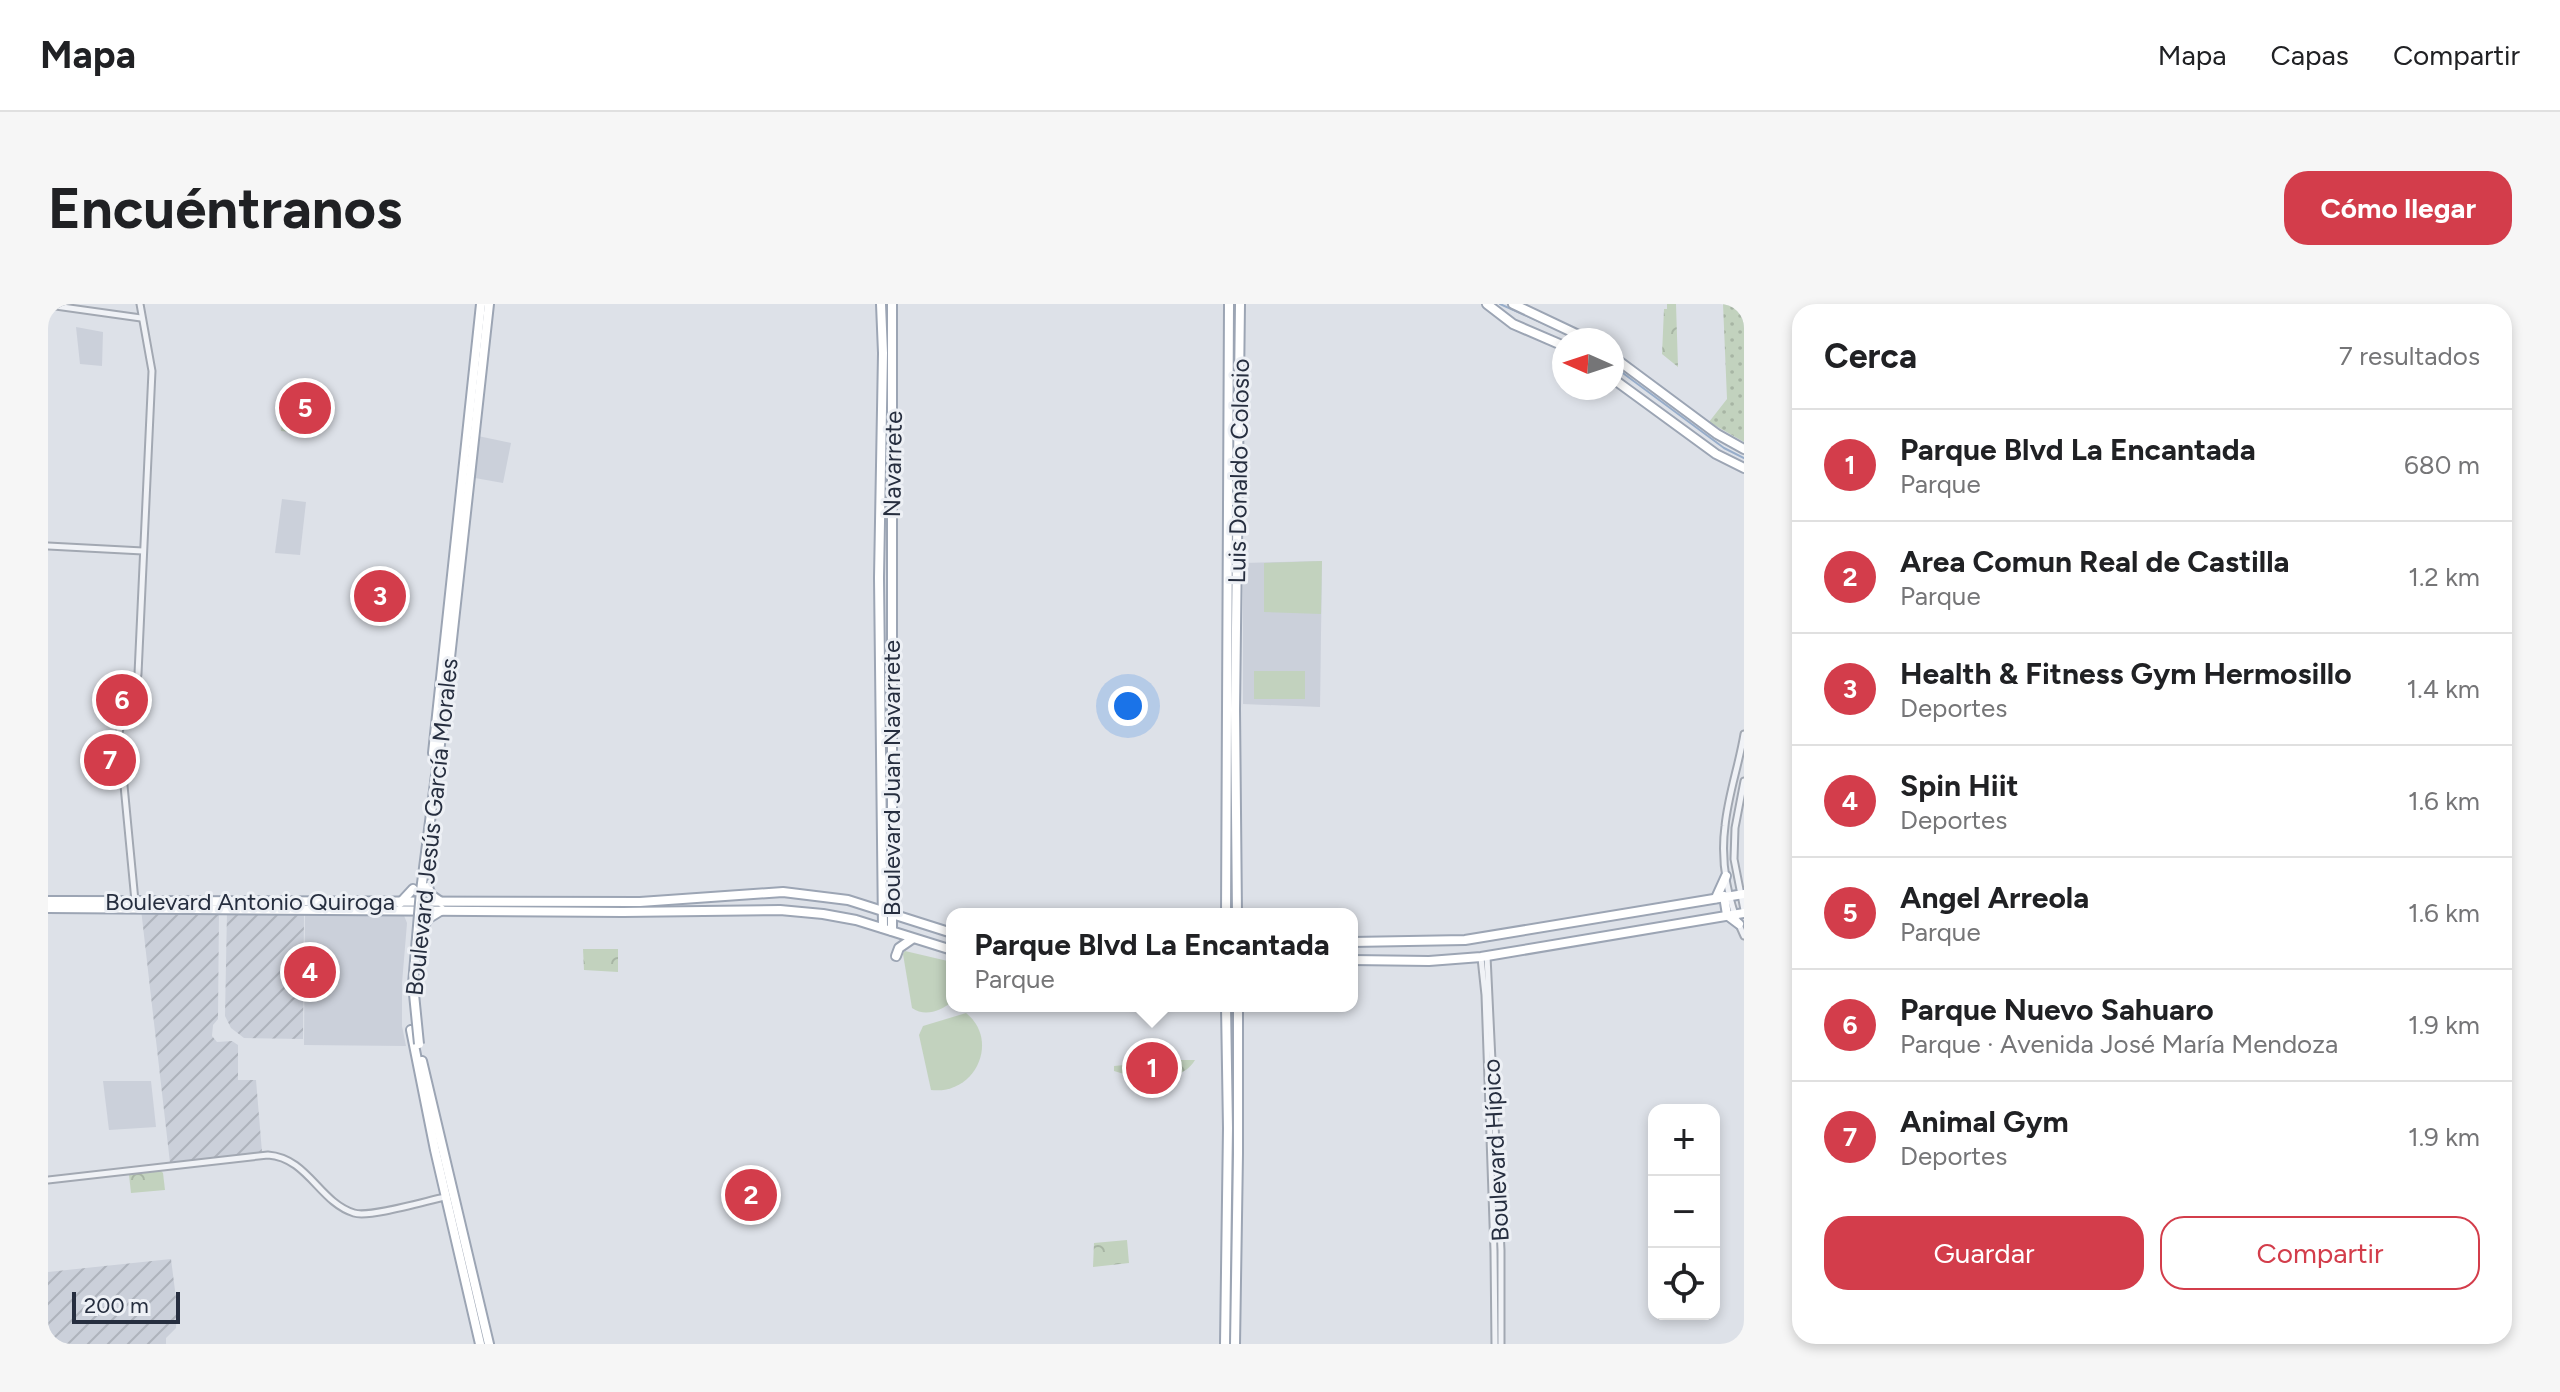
<!DOCTYPE html>
<html lang="es">
<head>
<meta charset="utf-8">
<style>
  :root { --surface:#fff; --page:#f6f6f6; --text:#202124; --muted:#757577; --line:#e0e0e0; --accent:#d33d4b }
  body { margin:0; font-family:Figtree,sans-serif; background:var(--page); color:var(--text) }
  .controls { position:absolute; right:24px; bottom:24px; display:grid; overflow:hidden; border-radius:16px; box-shadow:0 4px 12px #0003 }
  .controls button { width:72px; height:72px; display:grid; place-items:center; padding:0; border:0; border-bottom:2px solid var(--line); background:var(--surface); color:var(--text); font:40px sans-serif }
  .compass { position:absolute; left:1504px; top:24px; width:72px; height:72px; border-radius:50%; background:var(--surface); box-shadow:0 4px 12px #0003; rotate:273deg }
  .scale { position:absolute; left:24px; bottom:20px; width:108px; box-sizing:border-box; padding-left:8px; border:4px solid #262e3f; border-top:0; font-size:22px; line-height:28px; white-space:nowrap; color:#262e3f; -webkit-text-stroke:6px #edf0f5; paint-order:stroke }
  .you { position:absolute; left:1080px; top:402px; width:28px; height:28px; margin:-20px; border:6px solid #fff; border-radius:50%; background:#1a73e8; box-shadow:0 0 0 12px #1a73e833 }
  .badge { display:grid; place-items:center; width:52px; height:52px; border-radius:50%; background:var(--accent); color:#fff; font-size:26px; font-weight:700 }
  .pin { position:absolute; translate:-50% -50%; border:4px solid #fff; box-shadow:0 2px 8px #0006 }
  .popup { position:absolute; left:898px; top:604px; width:412px; height:104px; box-sizing:border-box; display:grid; place-content:center; border-radius:16px; background:var(--surface); filter:drop-shadow(0 2px 6px #0005); font-size:26px; white-space:nowrap; color:var(--muted) }
  .popup b { font-size:30px; color:var(--text) }
  .popup::after { content:''; position:absolute; left:50%; top:100%; margin-left:-16px; border:16px solid transparent; border-top-color:var(--surface) }
  .list { margin:0; padding:0; list-style:none }
  h2 { display:flex; justify-content:space-between; align-items:center; height:104px; margin:0; padding:0 32px; font-size:34px }
  h2 small { font-size:26px; font-weight:400; color:var(--muted) }
  .list li { display:grid; grid-template-columns:52px 1fr auto; gap:24px; align-items:center; box-sizing:border-box; height:112px; padding:0 32px; border-top:2px solid var(--line) }
  .list b { display:block; font-size:30px; white-space:nowrap }
  .list p { margin:0; font-size:26px; white-space:nowrap; color:var(--muted) }
  .list em { font-size:26px; font-style:normal; color:var(--muted) }
  .actions { display:flex; gap:16px; padding:24px 32px }
  .actions a { flex:1; padding:18px 0; border:2px solid var(--accent); border-radius:24px; text-align:center; font-size:28px; color:var(--accent) }
  .actions .main { background:var(--accent); color:#fff }
  .icon { flex:none; width:44px; height:44px; fill:none; stroke:currentColor; stroke-width:2; stroke-linecap:round; stroke-linejoin:round }
  .map { position:relative; flex:none; width:1696px; height:1040px; overflow:hidden; border-radius:24px }
  header { display:flex; align-items:center; gap:48px; box-sizing:border-box; height:112px; padding:0 40px; background:var(--surface); border-bottom:2px solid var(--line) }
  header strong { font-size:38px }
  nav { display:flex; gap:44px; margin-inline-start:auto; font-size:28px }
  .intro { display:flex; align-items:center; justify-content:space-between; box-sizing:border-box; height:192px; padding:0 48px }
  h1 { margin:0; font-size:56px }
  .button { padding:20px 36px; border-radius:24px; background:var(--accent); color:#fff; font-size:28px; font-weight:700 }
  main { display:flex; gap:48px; padding:0 48px }
  aside { flex:1; background:var(--surface); border-radius:24px; box-shadow:0 4px 12px #0003 }
  .map>svg:first-child { display:block }
  .built { fill:#cbd0da }
  .industrial { fill:url(#industrial-furrows) }
  .grass { fill:url(#grass-dots) }
  .park { fill:url(#park-crowns) }
  .garden { fill:#c2d2be }
  .lines { fill:none; stroke-linecap:round; stroke-linejoin:round }
  .stream { stroke:#97adca; stroke-width:2 }
  .minor-casing { stroke:#a2a8b2; stroke-width:9 }
  .major-casing { stroke:#9ca5b4; stroke-width:12 }
  .minor { stroke:#f0f2f6; stroke-width:5 }
  .major { stroke:#fff; stroke-width:8 }
  .major-bridge-casing { stroke:#9ca5b4; stroke-width:12; stroke-linecap:butt }
  .major-bridge { stroke:#fff; stroke-width:8 }
  .labels { text-anchor:middle; stroke-width:6; stroke-linejoin:round; paint-order:stroke }
  .street-label { font-size:24px; fill:#262e3f; stroke:#edf0f5 }
</style>
</head>
<body>
<header>
<strong>Mapa</strong>
<nav><a>Mapa</a><a>Capas</a><a>Compartir</a></nav>
</header>
<div class="intro"><h1>Encuéntranos</h1><a class="button">Cómo llegar</a></div>
<main>
<div class="map">
<svg width="1696" height="1040" viewBox="0 0 1696 1040">
  <defs>
    <pattern id="industrial-furrows" width="10" height="10" patternUnits="userSpaceOnUse" patternTransform="scale(2)"><rect width="10" height="10" fill="#cbd0da"/><path d="M-1 1l2-2M0 10L10 0M9 11l2-2" fill="none" stroke="#aeb3bc"/></pattern>
    <pattern id="grass-dots" width="8" height="8" patternUnits="userSpaceOnUse" patternTransform="scale(2)"><rect width="8" height="8" fill="#c2d2be"/><path d="M2 2h.1M6 6h.1" fill="none" stroke="#a7b5a4" stroke-width="1.8" stroke-linecap="round"/></pattern>
    <pattern id="park-crowns" width="20" height="18" patternUnits="userSpaceOnUse" patternTransform="scale(2)"><rect width="20" height="18" fill="#c2d2be"/><path d="M2 6a3 3 0 1 1 6 0M12 15a3 3 0 1 1 6 0" fill="none" stroke="#a7b5a4"/></pattern>
  </defs>
  <rect width="100%" height="100%" fill="#dde1e8"/>
  <g class="built">
    <polygon points="28,23 55,28 54,62 32,60"/>
    <polygon points="430,132 463,139 455,179 427,174"/>
    <polygon points="234,195 258,198 252,251 227,249"/>
    <polygon points="1274,257 1272,403 1195,400 1195,259"/>
    <polygon points="257,607 355,609 359,619 354,679 354,722 358,742 256,741"/>
    <polygon points="55,777 103,777 108,823 61,826"/>
  </g>
  <g class="industrial">
    <polygon points="93,605 171,607 170,715 165,721 164,732 169,738 184,737 190,741 190,776 208,776 214,848 122,859"/>
    <polygon points="179,607 256,608 255,735 196,734 183,724 177,712"/>
    <polygon points="123,955 129,1002 128,1024 118,1034 118,1040 0,1040 0,968"/>
  </g>
  <polygon class="grass" points="1675,0 1696,0 1696,138 1661,118 1679,95"/>
  <g class="park">
    <polygon points="1619,0 1628,0 1630,63 1614,50 1616,5 1619,5"/>
    <polygon points="271,90 266,130 233,127 235,111"/>
    <polygon points="535,645 570,645 570,668 536,666"/>
    <path d="M 1128,756 L 1147,756 C 1137,773 1120,772 1101,774 L 1101,770 L 1076,770 L 1066,767 L 1066,762 Z"/>
    <polygon points="113,867 115,869 117,886 83,889 81,871"/>
    <polygon points="1079,936 1081,959 1045,963 1046,939"/>
  </g>
  <g class="garden">
    <polygon points="1274,257 1273,310 1216,308 1216,259"/>
    <rect x="1206" y="367" width="51" height="28"/>
    <path d="M 857,647 L 904,658 L 904,698 C 892,707 877,713 864,704 L 855,650 Z"/>
    <path d="M 918,709 C 952,736 928,791 883,786 L 871,731 L 875,722 Z"/>
  </g>
  <g class="lines">
    <g class="stream">
      <polyline points="1452,0 1510,26"/>
      <polyline points="1564,61 1676,144 1696,154"/>
    </g>
    <defs>
      <g id="minor">
        <polyline points="0,1 93,14"/>
        <polyline points="0,242 95,247"/>
        <path d="M 1696,430 C 1691,461 1680,491 1677,522 C 1672,559 1680,599 1696,632"/>
        <polyline points="1696,477 1687,524 1686,555 1696,606"/>
        <path d="M 87,597 L 71,429 C 74,408 87,391 90,370 L 104,67 L 92,0"/>
        <polyline points="1439,652 1453,946 1453,1040"/>
        <polyline points="1433,654 1437,691 1446,947 1447,1040"/>
        <path d="M 0,876 L 220,851 C 260,854 271,898 306,909 C 321,914 378,897 397,893"/>
      </g>
      <g id="major">
        <polyline points="833,0 835,49 831,274 835,624"/>
        <polyline points="1439,0 1465,20 1516,42"/>
        <polyline points="1465,0 1541,36"/>
        <polyline points="1564,52 1669,130 1696,145"/>
        <polyline points="1564,74 1668,150 1696,164"/>
        <polyline points="385,449 433,0"/>
        <polyline points="380,583 383,591 393,598"/>
        <polyline points="373,587 395,417 441,0"/>
        <polyline points="1676,592 1679,611 1691,620"/>
        <polyline points="1668,594 1678,572"/>
        <polyline points="0,597 592,598 735,588 800,596 904,629"/>
        <polyline points="352,599 365,585"/>
        <polyline points="0,604 575,608 732,606 775,610 808,616 904,646"/>
        <polyline points="1178,610 1181,0"/>
        <polyline points="1189,610 1187,406 1192,0"/>
        <polyline points="376,621 381,614 394,606"/>
        <polyline points="844,627 844,0"/>
        <polyline points="1304,638 1417,636 1696,590"/>
        <polyline points="848,652 851,644 864,635"/>
        <polyline points="1304,656 1381,657 1433,653 1696,609"/>
        <polyline points="363,726 387,846 432,1040"/>
        <polyline points="374,757 441,1040"/>
        <polyline points="1177,1040 1180,824 1178,702"/>
        <polyline points="1187,1040 1190,850 1190,702"/>
      </g>
    </defs>
    <use href="#minor" class="minor-casing"/>
    <use href="#major" class="major-casing"/>
    <use href="#minor" class="minor"/>
    <use href="#major" class="major"/>
    <defs>
      <polyline id="major-bridge" points="371,740 365,680 373,587"/>
    </defs>
    <use href="#major-bridge" class="major-bridge-casing"/>
    <use href="#major-bridge" class="major-bridge"/>
  </g>
  <g class="labels">
    <g class="street-label">
      <text transform="translate(845 160) rotate(-89)" y="8">Navarrete</text>
      <text transform="translate(1191 167) rotate(-89)" y="8">Luis Donaldo Colosio</text>
      <text transform="translate(844 474) rotate(-90)" y="8">Boulevard Juan Navarrete</text>
      <text transform="translate(384 523) rotate(-84)" y="8">Boulevard Jesús García Morales</text>
      <text x="202" y="606">Boulevard Antonio Quiroga</text>
      <text transform="translate(1448 846) rotate(-93)" y="8">Boulevard Hípico</text>
    </g>
  </g>
</svg>
<div class="controls">
<button>+</button>
<button>−</button>
<button><svg class="icon" aria-label="locate" viewBox="0 0 24 24"><circle cx="12" cy="12" r="6"/><path d="M12 2v4M12 18v4M2 12h4M18 12h4"/></svg></button>
</div>
<svg class="compass" viewBox="-18 -18 36 36"><path d="M0-13l5 13h-10z" fill="#e53935"/><path d="M0 13l5-13h-10z" fill="#757577"/></svg>
<div class="scale">200 m</div>
<div class="you"></div>
<div class="pin badge" style="left:1104px;top:764px">1</div>
<div class="popup"><b>Parque Blvd La Encantada</b>Parque</div>
<div class="pin badge" style="left:703px;top:891px">2</div>
<div class="pin badge" style="left:332px;top:292px">3</div>
<div class="pin badge" style="left:262px;top:668px">4</div>
<div class="pin badge" style="left:257px;top:104px">5</div>
<div class="pin badge" style="left:74px;top:396px">6</div>
<div class="pin badge" style="left:62px;top:456px">7</div>
</div>
<aside>
<h2>Cerca<small>7 resultados</small></h2>
<ul class="list">
<li><span class="badge">1</span><div><b>Parque Blvd La Encantada</b><p>Parque</p></div><em>680 m</em></li>
<li><span class="badge">2</span><div><b>Area Comun Real de Castilla</b><p>Parque</p></div><em>1.2 km</em></li>
<li><span class="badge">3</span><div><b>Health &amp; Fitness Gym Hermosillo</b><p>Deportes</p></div><em>1.4 km</em></li>
<li><span class="badge">4</span><div><b>Spin Hiit</b><p>Deportes</p></div><em>1.6 km</em></li>
<li><span class="badge">5</span><div><b>Angel Arreola</b><p>Parque</p></div><em>1.6 km</em></li>
<li><span class="badge">6</span><div><b>Parque Nuevo Sahuaro</b><p>Parque · Avenida José María Mendoza</p></div><em>1.9 km</em></li>
<li><span class="badge">7</span><div><b>Animal Gym</b><p>Deportes</p></div><em>1.9 km</em></li>
</ul>
<div class="actions"><a class="main">Guardar</a><a>Compartir</a></div>
</aside>
</main>
</body>
</html>
